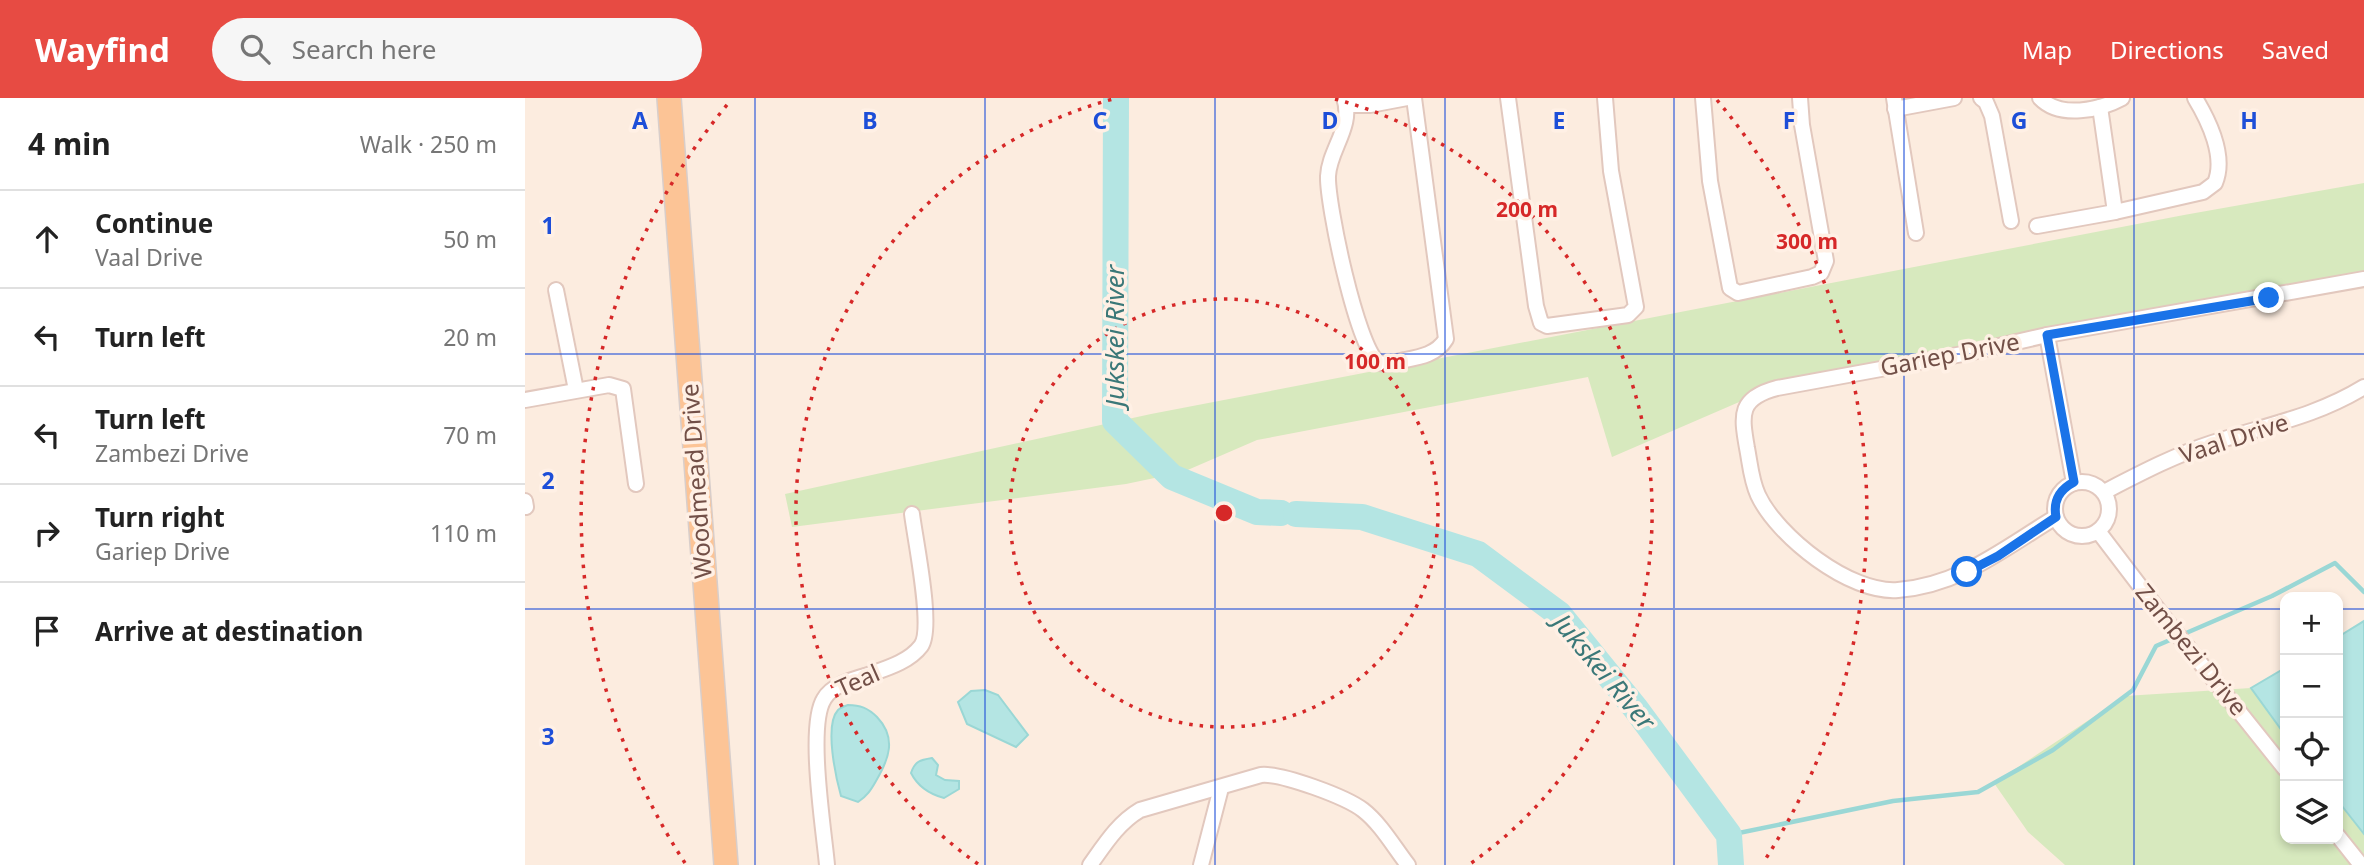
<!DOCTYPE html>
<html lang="en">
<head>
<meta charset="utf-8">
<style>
  :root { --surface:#fff; --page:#f6f6f6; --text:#222; --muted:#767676; --line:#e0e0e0; --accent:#e74b43 }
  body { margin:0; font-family:"Noto Sans",sans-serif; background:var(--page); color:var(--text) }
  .controls { position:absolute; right:21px; bottom:21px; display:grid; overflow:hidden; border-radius:14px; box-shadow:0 4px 10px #0003 }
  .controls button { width:63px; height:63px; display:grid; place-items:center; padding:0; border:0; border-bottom:2px solid var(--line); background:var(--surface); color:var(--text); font:35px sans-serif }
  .stop { position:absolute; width:21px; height:21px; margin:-16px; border:5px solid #1a73e8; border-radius:50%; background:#fff }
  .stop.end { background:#1a73e8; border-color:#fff; box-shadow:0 2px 7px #0008 }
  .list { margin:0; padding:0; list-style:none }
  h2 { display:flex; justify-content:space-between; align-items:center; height:91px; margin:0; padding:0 28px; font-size:30px }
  h2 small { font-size:23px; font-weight:400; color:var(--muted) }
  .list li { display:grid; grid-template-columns:46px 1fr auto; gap:21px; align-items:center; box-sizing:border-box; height:98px; padding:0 28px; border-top:2px solid var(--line) }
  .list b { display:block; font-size:26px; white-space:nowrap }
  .list p { margin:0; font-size:23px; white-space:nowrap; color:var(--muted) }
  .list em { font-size:23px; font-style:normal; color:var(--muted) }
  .icon { flex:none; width:38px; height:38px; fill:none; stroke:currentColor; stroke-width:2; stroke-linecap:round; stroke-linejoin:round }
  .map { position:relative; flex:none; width:1839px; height:767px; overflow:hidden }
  header { display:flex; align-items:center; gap:42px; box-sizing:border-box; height:98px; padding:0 35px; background:var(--accent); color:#fff }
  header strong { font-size:33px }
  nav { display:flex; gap:38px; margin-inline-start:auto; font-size:24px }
  .search { width:490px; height:63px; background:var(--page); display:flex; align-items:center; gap:18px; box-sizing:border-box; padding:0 24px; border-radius:38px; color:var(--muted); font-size:26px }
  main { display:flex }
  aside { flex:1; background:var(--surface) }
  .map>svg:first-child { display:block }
  .green { fill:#d7e9be }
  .water { fill:#b4e5e3; stroke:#9ad7d5; stroke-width:2 }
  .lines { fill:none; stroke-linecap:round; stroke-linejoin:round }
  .stream { stroke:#9ad7d5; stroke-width:4.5 }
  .river { stroke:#b4e5e3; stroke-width:26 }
  .minor-casing { stroke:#e2c8be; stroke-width:18 }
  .primary-casing { stroke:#d8cecb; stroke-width:26 }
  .minor { stroke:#fff; stroke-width:14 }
  .primary { stroke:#fcc496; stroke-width:23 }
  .route { stroke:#1a73e8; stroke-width:9 }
  .grid { fill:none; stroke:#1d4ed8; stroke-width:2; stroke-opacity:0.55 }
  .ring { fill:none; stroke:#d62828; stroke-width:3.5; stroke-dasharray:3.5 7 }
  .labels { text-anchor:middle; stroke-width:7; stroke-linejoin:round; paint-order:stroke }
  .street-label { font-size:24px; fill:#724f47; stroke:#fff0e5 }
  .water-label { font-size:26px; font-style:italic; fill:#3b7878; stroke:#fff0e5 }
  .grid-label { font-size:23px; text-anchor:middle; font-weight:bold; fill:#1d4ed8; stroke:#fff0e5; stroke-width:7; stroke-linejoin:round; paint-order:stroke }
  .centre { fill:#d62828; stroke:#fff0e5; stroke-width:3.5 }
  .ring-label { font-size:21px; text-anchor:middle; font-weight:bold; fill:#d62828; stroke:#fff0e5; stroke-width:7; stroke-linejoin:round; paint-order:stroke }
</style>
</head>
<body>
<header>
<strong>Wayfind</strong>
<div class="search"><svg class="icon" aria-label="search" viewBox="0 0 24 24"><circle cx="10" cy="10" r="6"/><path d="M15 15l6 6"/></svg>Search here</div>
<nav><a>Map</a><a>Directions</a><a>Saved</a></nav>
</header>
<main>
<aside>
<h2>4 min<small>Walk · 250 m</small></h2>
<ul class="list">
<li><svg class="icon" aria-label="ahead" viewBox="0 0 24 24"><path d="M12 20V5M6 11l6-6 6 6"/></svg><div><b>Continue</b><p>Vaal Drive</p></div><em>50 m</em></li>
<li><svg class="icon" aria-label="left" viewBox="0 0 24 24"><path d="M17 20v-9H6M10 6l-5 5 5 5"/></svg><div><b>Turn left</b></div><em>20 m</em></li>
<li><svg class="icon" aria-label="left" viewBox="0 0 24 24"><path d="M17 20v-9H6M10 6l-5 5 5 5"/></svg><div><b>Turn left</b><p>Zambezi Drive</p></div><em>70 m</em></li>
<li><svg class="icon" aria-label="right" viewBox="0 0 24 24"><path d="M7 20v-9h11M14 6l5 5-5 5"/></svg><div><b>Turn right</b><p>Gariep Drive</p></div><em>110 m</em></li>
<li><svg class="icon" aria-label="arrive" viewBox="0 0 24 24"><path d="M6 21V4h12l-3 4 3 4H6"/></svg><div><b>Arrive at destination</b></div></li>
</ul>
</aside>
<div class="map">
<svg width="1839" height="767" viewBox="0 0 1839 767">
  <rect width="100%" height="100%" fill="#fcecdf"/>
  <g class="green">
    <polygon points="1839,85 1839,181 1235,295 1087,359 1063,279 732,342 658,374 601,386 267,429 260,396 626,316 1659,117"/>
    <polygon points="1726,590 1760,634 1760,741 1813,741 1813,703 1839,735 1839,767 1540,767 1503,734 1469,685 1600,598"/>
  </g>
  <g class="water">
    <polygon points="1839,523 1839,736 1813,703 1813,539"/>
    <polygon points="1760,570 1760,637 1726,590"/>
    <polygon points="460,592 473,597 503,637 491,649 442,626 433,604 446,593"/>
    <path d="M 323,607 C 335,607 343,610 352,619 C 372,640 364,661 351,683 C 346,692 342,698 333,704 L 316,698 C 311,680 299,627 313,612 C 315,610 320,608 323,607 Z"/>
    <path d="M 407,660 L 413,667 L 411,677 L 420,682 L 434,683 L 434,691 L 419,700 C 404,696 393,689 386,675 C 390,663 395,662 407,660 Z"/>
  </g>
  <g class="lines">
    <polyline class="stream" points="1204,737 1368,703 1453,694 1528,652 1608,592 1631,548 1747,498 1810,465 1839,494"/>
    <g class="river">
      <polyline points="591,0 590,323 647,379 732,414 756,415"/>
      <polyline points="771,416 837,419 953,456 1034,516 1111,611 1204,737 1206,767"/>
    </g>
    <defs>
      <g id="minor">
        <path d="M 819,0 C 829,28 804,52 803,78 C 802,106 832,249 853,264 C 860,268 872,264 880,262 C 896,259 912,256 921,241 L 889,0"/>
        <polyline points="983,0 1011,208 1016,225 1022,228 1096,218 1103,217 1111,209 1086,73 1080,0"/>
        <polyline points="1178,0 1185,83 1205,190 1213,195 1287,179 1296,175 1301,163 1277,27 1275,0"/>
        <polyline points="1369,0 1391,135"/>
        <polyline points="1456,0 1461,4 1467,18 1486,123"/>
        <path d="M 1515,0 C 1535,21 1575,12 1597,0"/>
        <polyline points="822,7 845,7 882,0"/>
        <polyline points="1370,11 1429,0"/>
        <path d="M 1590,114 L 1678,94 L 1690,85 C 1701,59 1684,23 1670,0"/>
        <polyline points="1512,128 1590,114 1575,9"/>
        <polyline points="31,192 51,292"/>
        <polyline points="1522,237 1549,385"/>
        <polyline points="0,302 84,287 98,291 111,386"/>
        <circle cx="1557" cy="411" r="27"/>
        <path d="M 1579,394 C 1614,376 1650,357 1687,345 C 1741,327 1790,319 1839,289"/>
        <polyline points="0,403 1,409"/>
        <path d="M 1531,419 C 1479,450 1436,487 1373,492 C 1325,496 1252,438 1233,397 C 1226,382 1225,365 1222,350 C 1216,316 1214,300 1252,290 L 1443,255 L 1522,237 L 1839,181"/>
        <polyline points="1573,433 1637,517 1760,671"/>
        <polyline points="1813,738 1836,767"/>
        <path d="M 302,767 C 299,733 282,628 299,601 C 306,588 326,582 340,578 C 359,571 383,565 396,548 C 409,531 390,441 387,416"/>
        <path d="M 565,767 C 580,746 593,725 615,712 L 736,677 C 757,675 821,699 838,712 C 856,726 869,749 883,767"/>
        <polyline points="676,767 696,690"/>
      </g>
      <polyline id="primary" points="144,0 201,767"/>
    </defs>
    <use href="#minor" class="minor-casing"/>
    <use href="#primary" class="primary-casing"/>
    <use href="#minor" class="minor"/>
    <use href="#primary" class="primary"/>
  </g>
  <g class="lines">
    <path class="route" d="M 1442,474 L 1473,458 L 1531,419 C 1528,403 1534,392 1549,384 L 1522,237 L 1744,200"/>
  </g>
  <path class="grid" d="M 230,0 L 230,767M 460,0 L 460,767M 690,0 L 690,767M 920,0 L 920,767M 1149,0 L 1149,767M 1379,0 L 1379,767M 1609,0 L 1609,767M 0,256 L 1839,256M 0,511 L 1760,511M 1813,511 L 1839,511"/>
  <g class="ring">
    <circle cx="699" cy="415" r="214"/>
    <path d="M453 766A429 429 0 0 1 588 1M810 1A429 429 0 0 1 945 766"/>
    <path d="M160 765A643 643 0 0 1 206 2M1192 2A643 643 0 0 1 1238 765"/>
  </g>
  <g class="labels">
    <g class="street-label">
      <text transform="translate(1425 257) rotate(-11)" y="8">Gariep Drive</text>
      <text transform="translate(1709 341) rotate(-18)" y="8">Vaal Drive</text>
      <text transform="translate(172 383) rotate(-94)" y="8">Woodmead Drive</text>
      <text transform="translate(1666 552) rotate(51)" y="8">Zambezi Drive</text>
      <text transform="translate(333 583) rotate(-24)" y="8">Teal</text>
    </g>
    <g class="water-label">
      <text transform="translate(590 238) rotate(-90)" y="9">Jukskei River</text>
      <text transform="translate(1079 574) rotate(50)" y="9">Jukskei River</text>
    </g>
  </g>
  <g class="grid-label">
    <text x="115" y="31">A</text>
    <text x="345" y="31">B</text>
    <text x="575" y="31">C</text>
    <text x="805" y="31">D</text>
    <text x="1034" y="31">E</text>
    <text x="1264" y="31">F</text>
    <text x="1494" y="31">G</text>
    <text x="1724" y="31">H</text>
    <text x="23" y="136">1</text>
    <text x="23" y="391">2</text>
    <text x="23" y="647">3</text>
  </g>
  <circle cx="699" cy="415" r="10" class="centre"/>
  <g class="ring-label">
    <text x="1002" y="119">200 m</text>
    <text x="1282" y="151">300 m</text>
    <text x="850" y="271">100 m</text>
  </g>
</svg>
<div class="controls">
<button>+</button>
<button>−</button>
<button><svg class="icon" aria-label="locate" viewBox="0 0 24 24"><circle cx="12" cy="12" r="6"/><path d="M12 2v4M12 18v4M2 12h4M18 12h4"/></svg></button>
<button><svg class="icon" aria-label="layers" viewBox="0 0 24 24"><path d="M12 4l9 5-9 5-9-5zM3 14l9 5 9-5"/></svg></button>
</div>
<div class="stop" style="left:1442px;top:474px"></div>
<div class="stop end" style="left:1744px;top:200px"></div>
</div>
</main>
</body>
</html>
